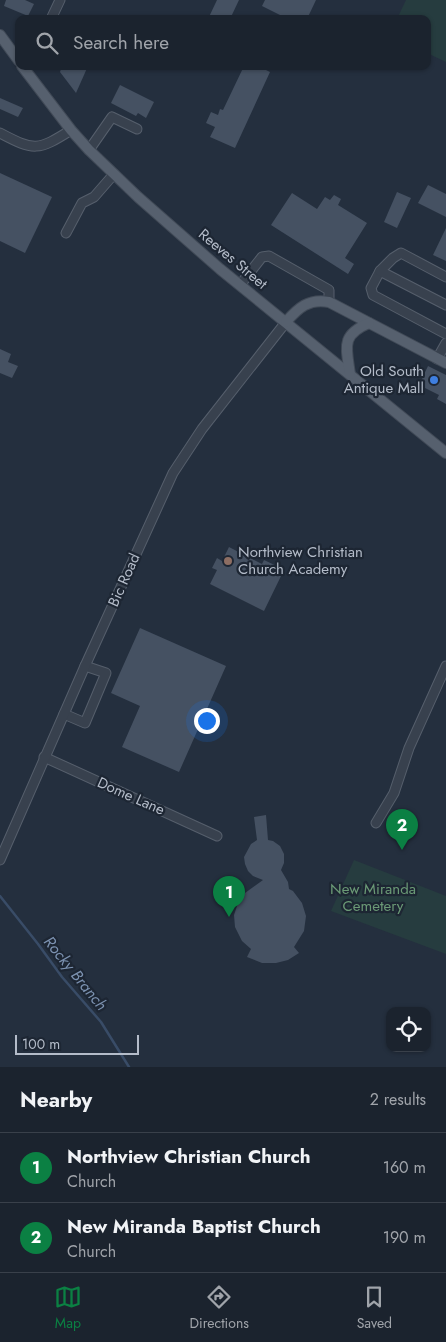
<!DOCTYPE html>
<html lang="en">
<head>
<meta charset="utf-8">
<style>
  :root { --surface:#1b232e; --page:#282f3a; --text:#f1f3f6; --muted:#a0a4aa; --line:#39404a; --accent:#0b8043 }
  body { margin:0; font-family:Jost,sans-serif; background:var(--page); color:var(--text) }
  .controls { position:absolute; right:15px; bottom:15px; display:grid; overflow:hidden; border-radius:10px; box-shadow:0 1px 4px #0004 }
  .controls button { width:45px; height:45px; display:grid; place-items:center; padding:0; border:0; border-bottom:1px solid var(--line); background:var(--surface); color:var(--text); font:25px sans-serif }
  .scale { position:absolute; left:15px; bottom:12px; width:124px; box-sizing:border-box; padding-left:5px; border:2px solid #b4bcc9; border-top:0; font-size:14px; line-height:18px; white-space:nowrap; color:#b4bcc9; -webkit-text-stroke:4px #1d2633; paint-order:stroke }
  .you { position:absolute; left:206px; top:720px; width:18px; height:18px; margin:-12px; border:4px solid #fff; border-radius:50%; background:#1a73e8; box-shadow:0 0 0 8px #1a73e833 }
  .badge { display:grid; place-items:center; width:32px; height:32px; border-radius:50%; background:var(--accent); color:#fff; font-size:16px; font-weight:700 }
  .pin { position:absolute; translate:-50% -41px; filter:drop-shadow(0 1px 2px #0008) }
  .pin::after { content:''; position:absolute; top:26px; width:18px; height:15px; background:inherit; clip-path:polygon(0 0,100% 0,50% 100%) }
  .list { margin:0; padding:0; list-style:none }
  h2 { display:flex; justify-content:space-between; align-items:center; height:65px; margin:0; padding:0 20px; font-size:21px }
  h2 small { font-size:16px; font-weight:400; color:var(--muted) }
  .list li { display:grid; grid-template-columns:32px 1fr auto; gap:15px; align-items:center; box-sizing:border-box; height:70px; padding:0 20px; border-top:1px solid var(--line) }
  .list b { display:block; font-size:19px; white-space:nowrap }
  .list p { margin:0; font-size:16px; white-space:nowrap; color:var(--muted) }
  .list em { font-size:16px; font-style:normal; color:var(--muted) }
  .icon { flex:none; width:28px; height:28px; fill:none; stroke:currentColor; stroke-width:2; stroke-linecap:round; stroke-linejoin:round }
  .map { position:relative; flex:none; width:446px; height:1067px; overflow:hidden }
  .search { position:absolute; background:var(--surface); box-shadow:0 1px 4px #0004; left:15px; right:15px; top:15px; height:55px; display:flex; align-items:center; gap:12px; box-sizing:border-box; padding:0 18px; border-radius:10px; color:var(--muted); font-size:19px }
  .sheet { height:205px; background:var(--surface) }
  nav { display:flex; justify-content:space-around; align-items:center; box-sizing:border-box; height:70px; border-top:1px solid var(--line); background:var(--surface); font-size:14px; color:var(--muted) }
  nav a { display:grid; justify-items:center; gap:2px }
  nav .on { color:var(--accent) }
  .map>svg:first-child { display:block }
  .green { fill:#263c3f }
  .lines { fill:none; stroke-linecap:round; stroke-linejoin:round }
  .stream { stroke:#394c67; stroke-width:2.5 }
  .building { fill:#455162 }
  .minor-casing { stroke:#565f6c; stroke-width:11 }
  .major-casing { stroke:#414a57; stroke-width:12 }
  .minor { stroke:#38414e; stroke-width:9 }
  .major { stroke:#56606e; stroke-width:10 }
  .shop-dot { fill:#3f7fe0; stroke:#1d2633; stroke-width:2 }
  .education-dot { fill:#8d6e63; stroke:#1d2633; stroke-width:2 }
  .labels { text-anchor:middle; stroke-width:4.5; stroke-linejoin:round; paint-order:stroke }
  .street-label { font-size:15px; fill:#b4bcc9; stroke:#1d2633 }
  .poi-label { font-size:15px; fill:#b4bcc9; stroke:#1d2633; text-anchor:end }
  .park-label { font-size:15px; fill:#6b9a76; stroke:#1d2633 }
  .water-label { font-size:16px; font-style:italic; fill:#7c92b1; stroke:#1d2633 }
</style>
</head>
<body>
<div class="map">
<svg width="446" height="1067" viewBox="0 0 446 1067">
  <rect width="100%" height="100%" fill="#242f3e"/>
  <g class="green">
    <polygon points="406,0 446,0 446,62 427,53 427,19 397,19"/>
    <polygon points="354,860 446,896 446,954 331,911"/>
  </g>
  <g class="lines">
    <polyline class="stream" points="0,896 38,944 62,977 101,1022 129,1067"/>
  </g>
  <g class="building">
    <polygon points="6,0 25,0 34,4 28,16 4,6"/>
    <polygon points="217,0 239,0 230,19 208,19"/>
    <polygon points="265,0 316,0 307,19 288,19 262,6"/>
    <polygon points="62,66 88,66 76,93 60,72"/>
    <polygon points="244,66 258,66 270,72 235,148 210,137 215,127 206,123 211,112 218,115 220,109 223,110"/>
    <polygon points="120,85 154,102 146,118 138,113 136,116 111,103"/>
    <polygon points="0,98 23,108 18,117 0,109"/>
    <polygon points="0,173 52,197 25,253 0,241"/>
    <polygon points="428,185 446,194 446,217 418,203"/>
    <polygon points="397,192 411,198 397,228 384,222"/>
    <polygon points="292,193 317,209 325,197 330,200 334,195 341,199 338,205 367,223 345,258 354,264 348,274 271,225"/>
    <polygon points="446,228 446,261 433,255"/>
    <polygon points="0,349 11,354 8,362 18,366 12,378 0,373"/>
    <polygon points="428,366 446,375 446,404 437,399 439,395 419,385"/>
    <polygon points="229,547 262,564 264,560 281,568 279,572 282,574 264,611 210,584 217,570 212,568 217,558 222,561"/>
    <polygon points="140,628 226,666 179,772 122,747 140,706 111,693"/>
    <polygon points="266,815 268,840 273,841 280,846 284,854 284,863 281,870 288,882 289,889 293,891 302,903 306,916 304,931 294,947 299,953 288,960 276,963 262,963 247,957 251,949 242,941 235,927 234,915 238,903 245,893 263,880 253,876 248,871 245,864 244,857 251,844 257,840 254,817"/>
  </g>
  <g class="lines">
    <defs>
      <g id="minor">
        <polyline points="51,19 60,0"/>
        <path d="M 0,133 C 34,151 38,151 71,130"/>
        <polyline points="89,150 112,117 137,129"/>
        <polyline points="66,233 82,203 94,197 114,174"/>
        <polyline points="380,271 371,288 373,295 446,334"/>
        <polyline points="446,277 401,253 393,258 380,271 446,305"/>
        <polyline points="240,285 262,257 269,256 329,290 329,302"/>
        <polyline points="437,359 446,343"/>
        <polyline points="64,714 85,723 106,673 85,666"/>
        <polyline points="44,757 217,836"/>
        <polyline points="376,823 394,793 409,748 446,666"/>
        <polyline points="0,860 85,666 173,473 202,429 286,322"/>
      </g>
      <g id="major">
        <polyline points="0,35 19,61"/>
        <polyline points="22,66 71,130 89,150 138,197 220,269 446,453"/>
        <path d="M 286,322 C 298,308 309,298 329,302 L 446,363"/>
        <path d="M 350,374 C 346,346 341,335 369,323"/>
      </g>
    </defs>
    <use href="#minor" class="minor-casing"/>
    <use href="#major" class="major-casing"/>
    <use href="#minor" class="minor"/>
    <use href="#major" class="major"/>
  </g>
  <circle class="shop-dot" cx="434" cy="380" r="5"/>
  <circle class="education-dot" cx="228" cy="561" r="5"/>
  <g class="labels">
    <g class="street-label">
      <text transform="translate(233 259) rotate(40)" y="5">Reeves Street</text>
      <text transform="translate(124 580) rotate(-66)" y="5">Bic Road</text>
      <text transform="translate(131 796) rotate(24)" y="5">Dome Lane</text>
    </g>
    <g class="poi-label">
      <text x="424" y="376">Old South<tspan x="424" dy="17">Antique Mall</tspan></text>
      <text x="238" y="557" text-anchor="start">Northview Christian<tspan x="238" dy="17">Church Academy</tspan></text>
    </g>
    <g class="park-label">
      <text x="373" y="894">New Miranda<tspan x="373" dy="17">Cemetery</tspan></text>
    </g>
    <g class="water-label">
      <text transform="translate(76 973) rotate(51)" y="6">Rocky Branch</text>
    </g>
  </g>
</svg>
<div class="controls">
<button><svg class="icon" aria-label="locate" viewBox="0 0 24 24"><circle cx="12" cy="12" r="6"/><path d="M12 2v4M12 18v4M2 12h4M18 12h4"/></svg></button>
</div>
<div class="scale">100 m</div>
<div class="you"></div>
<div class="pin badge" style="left:229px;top:917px">1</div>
<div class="pin badge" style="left:402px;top:850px">2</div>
<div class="search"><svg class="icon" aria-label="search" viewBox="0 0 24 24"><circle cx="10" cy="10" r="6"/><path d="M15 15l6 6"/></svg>Search here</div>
</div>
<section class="sheet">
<h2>Nearby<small>2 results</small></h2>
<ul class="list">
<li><span class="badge">1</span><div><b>Northview Christian Church</b><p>Church</p></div><em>160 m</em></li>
<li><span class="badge">2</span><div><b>New Miranda Baptist Church</b><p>Church</p></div><em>190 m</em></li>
</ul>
</section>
<nav>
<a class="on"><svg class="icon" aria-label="map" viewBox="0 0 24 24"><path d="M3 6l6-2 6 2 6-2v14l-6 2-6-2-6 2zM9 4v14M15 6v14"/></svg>Map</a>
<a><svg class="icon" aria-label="directions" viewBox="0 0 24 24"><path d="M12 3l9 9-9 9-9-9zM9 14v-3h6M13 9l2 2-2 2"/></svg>Directions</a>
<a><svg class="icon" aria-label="saved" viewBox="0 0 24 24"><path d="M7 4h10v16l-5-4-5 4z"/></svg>Saved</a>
</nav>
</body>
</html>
